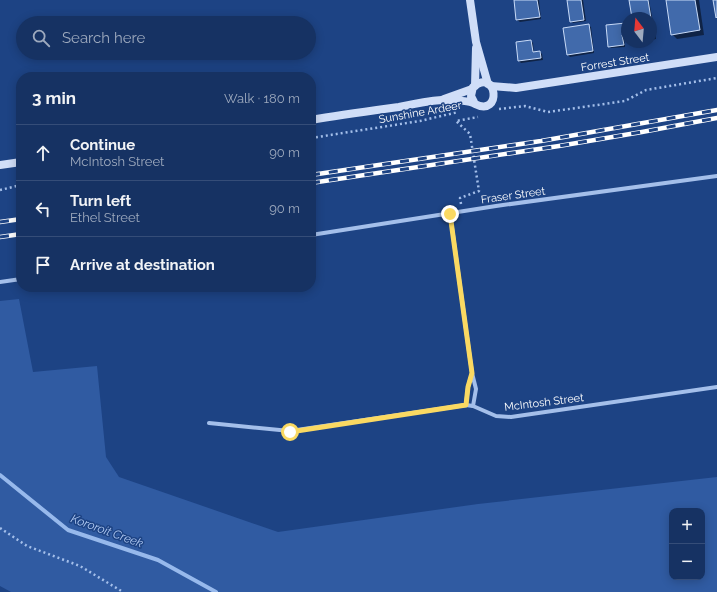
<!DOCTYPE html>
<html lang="en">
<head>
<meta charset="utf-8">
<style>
  :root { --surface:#163263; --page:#1f3a69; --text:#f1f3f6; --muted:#9eaabe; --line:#354d78 }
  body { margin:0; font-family:Raleway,sans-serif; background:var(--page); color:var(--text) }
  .controls { position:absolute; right:12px; bottom:12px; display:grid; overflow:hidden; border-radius:8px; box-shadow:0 2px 10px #0003 }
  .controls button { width:36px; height:36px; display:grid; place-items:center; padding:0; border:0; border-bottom:1px solid var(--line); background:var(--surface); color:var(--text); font:20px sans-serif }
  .compass { position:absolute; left:621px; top:12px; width:36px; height:36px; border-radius:50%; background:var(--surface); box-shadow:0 2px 10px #0003; rotate:344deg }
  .stop { position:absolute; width:12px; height:12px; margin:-9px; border:3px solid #fad962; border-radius:50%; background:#fff }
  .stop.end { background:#fad962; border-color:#fff; box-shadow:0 1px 4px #0008 }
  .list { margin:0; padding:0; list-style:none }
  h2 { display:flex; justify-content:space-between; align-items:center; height:52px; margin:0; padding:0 16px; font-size:17px }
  h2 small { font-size:13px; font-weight:400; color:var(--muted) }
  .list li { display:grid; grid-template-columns:26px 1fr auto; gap:12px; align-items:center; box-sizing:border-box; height:56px; padding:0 16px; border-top:1px solid var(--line) }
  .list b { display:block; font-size:15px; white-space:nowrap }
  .list p { margin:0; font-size:13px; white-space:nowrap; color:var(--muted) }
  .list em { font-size:13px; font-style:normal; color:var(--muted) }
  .icon { flex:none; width:22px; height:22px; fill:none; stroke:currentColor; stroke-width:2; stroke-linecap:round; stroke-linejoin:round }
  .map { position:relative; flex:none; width:717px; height:592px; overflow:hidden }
  .search { position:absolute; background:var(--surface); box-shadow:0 2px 10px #0003; left:16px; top:16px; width:300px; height:44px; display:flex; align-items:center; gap:10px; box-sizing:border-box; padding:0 14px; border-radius:22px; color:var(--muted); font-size:15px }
  .panel { position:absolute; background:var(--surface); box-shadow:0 2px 10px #0003; left:16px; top:72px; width:300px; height:220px; border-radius:16px }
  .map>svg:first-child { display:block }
  .green { fill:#305ba2; fill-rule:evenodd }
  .shadow { fill:#0007 }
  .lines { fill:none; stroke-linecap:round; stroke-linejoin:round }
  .stream { stroke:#97b9ec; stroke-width:4 }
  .building { fill:#416aab; stroke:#c9dbf8 }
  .path { stroke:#a4bfea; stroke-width:2.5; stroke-dasharray:2 3; stroke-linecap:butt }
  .street { stroke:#a4bfea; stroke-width:4 }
  .secondary { stroke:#d0def8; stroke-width:8 }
  .rail-casing { stroke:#fff; stroke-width:4.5 }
  .rail { stroke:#1d4384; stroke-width:3; stroke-dasharray:9; stroke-linecap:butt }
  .route { stroke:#fad962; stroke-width:5 }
  .labels { text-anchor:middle; stroke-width:3; stroke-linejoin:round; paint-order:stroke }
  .street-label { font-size:11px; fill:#fff; stroke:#1d4384 }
  .water-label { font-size:12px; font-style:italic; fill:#b0c9f2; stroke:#1d4384 }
</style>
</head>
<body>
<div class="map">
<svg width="717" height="592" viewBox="0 0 717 592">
  <rect width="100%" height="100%" fill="#1d4384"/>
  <path class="green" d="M 19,299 L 33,372 L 97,366 L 106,457 L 119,477 L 278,532 L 478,504 L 717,477 L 717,592 L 11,592 L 0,586 L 0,301 ZM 672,511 L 702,511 L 702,577 L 672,577 Z"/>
  <g class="shadow">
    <polygon points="515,0 539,0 541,19 520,22 517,20"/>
    <polygon points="568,0 583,0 586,21 573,23 571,21"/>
    <polygon points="630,0 649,0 656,39 651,40 651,18 633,18"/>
    <polygon points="667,0 699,0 704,35 677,39 672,34"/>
    <polygon points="626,24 627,25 627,36 624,37 625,47 611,48 609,46"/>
    <polygon points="588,25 591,27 594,53 570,57 568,55"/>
    <polygon points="531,41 533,43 534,53 540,52 542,54 543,60 521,63 519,61 517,43"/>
  </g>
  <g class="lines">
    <polyline class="stream" points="0,475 68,530 158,560 216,592"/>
  </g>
  <g class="building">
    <polygon points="514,0 537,0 540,17 516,20"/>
    <polygon points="567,0 581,0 584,20 570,22"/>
    <polygon points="629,0 648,0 654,37 651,38 651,18 632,18"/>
    <polygon points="666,0 695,0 700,30 671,35"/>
    <polygon points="713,0 717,0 717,17 716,18"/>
    <polygon points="626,23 627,34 622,35 624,45 608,47 606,25"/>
    <polygon points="589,24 593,51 567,55 563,28"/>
    <polygon points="531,40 533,52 540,51 541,58 518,61 516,42"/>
  </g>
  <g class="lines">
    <g class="path">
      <polyline points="499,109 525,106 548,112 625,101 646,90 717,78"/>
      <polyline points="311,138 420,121 458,112"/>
      <polyline points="0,190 21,185"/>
      <polyline points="461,204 460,198 479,191 470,134 456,121 478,117"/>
      <polyline points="0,528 27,546 80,566 123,592"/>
    </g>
    <g class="street">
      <polyline points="450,213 472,373 476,389 473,406"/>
      <polyline points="311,235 496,206 717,176"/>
      <polyline points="0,282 21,279"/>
      <polyline points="466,405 468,387 472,373"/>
      <polyline points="209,423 290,431 466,405 473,406 496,416 511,417 717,387"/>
    </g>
    <g class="secondary">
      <polyline points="470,0 476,42 488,84"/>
      <polyline points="475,86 476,48"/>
      <polyline points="491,86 516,88 717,57"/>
      <polyline points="444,99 472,89"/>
      <path d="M 311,120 C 340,115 370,111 399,107 C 413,104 428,101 442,100 C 450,100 469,100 475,104 C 502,118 498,67 473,87 L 471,96 L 474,102"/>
      <polyline points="0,165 21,162"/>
    </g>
    <defs>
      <g id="rail">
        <polyline points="311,175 541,141 717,110"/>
        <polyline points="311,183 559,146 642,132 717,118"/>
        <polyline points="0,222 21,219"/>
        <polyline points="0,237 21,234"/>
      </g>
    </defs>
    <use href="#rail" class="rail-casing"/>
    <use href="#rail" class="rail"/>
  </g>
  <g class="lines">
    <polyline class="route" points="290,432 466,405 468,387 472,373 450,214"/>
  </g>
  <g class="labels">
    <g class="street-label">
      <text transform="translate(615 62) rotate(-9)" y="4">Forrest Street</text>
      <text transform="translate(420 112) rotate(-10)" y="4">Sunshine Ardeer</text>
      <text transform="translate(513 195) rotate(-8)" y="4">Fraser Street</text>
      <text transform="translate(544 402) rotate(-7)" y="4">McIntosh Street</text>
    </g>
    <g class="water-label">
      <text transform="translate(107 531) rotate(20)" y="4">Kororoit Creek</text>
    </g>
  </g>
</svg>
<div class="controls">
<button>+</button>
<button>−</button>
</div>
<svg class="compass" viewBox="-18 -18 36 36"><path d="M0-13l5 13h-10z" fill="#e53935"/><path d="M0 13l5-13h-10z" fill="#9eaabe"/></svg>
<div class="stop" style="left:290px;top:432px"></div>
<div class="stop end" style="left:450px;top:214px"></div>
<div class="search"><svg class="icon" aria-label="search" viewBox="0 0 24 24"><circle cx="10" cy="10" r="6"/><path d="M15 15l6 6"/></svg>Search here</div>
<section class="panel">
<h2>3 min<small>Walk · 180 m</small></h2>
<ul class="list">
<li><svg class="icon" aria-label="ahead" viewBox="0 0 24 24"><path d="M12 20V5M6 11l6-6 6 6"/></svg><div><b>Continue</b><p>McIntosh Street</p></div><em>90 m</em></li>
<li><svg class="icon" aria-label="left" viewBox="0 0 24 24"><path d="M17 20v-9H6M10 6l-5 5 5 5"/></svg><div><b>Turn left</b><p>Ethel Street</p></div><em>90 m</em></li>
<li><svg class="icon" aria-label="arrive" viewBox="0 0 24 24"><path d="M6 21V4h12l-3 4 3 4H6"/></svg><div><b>Arrive at destination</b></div></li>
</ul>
</section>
</div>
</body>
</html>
